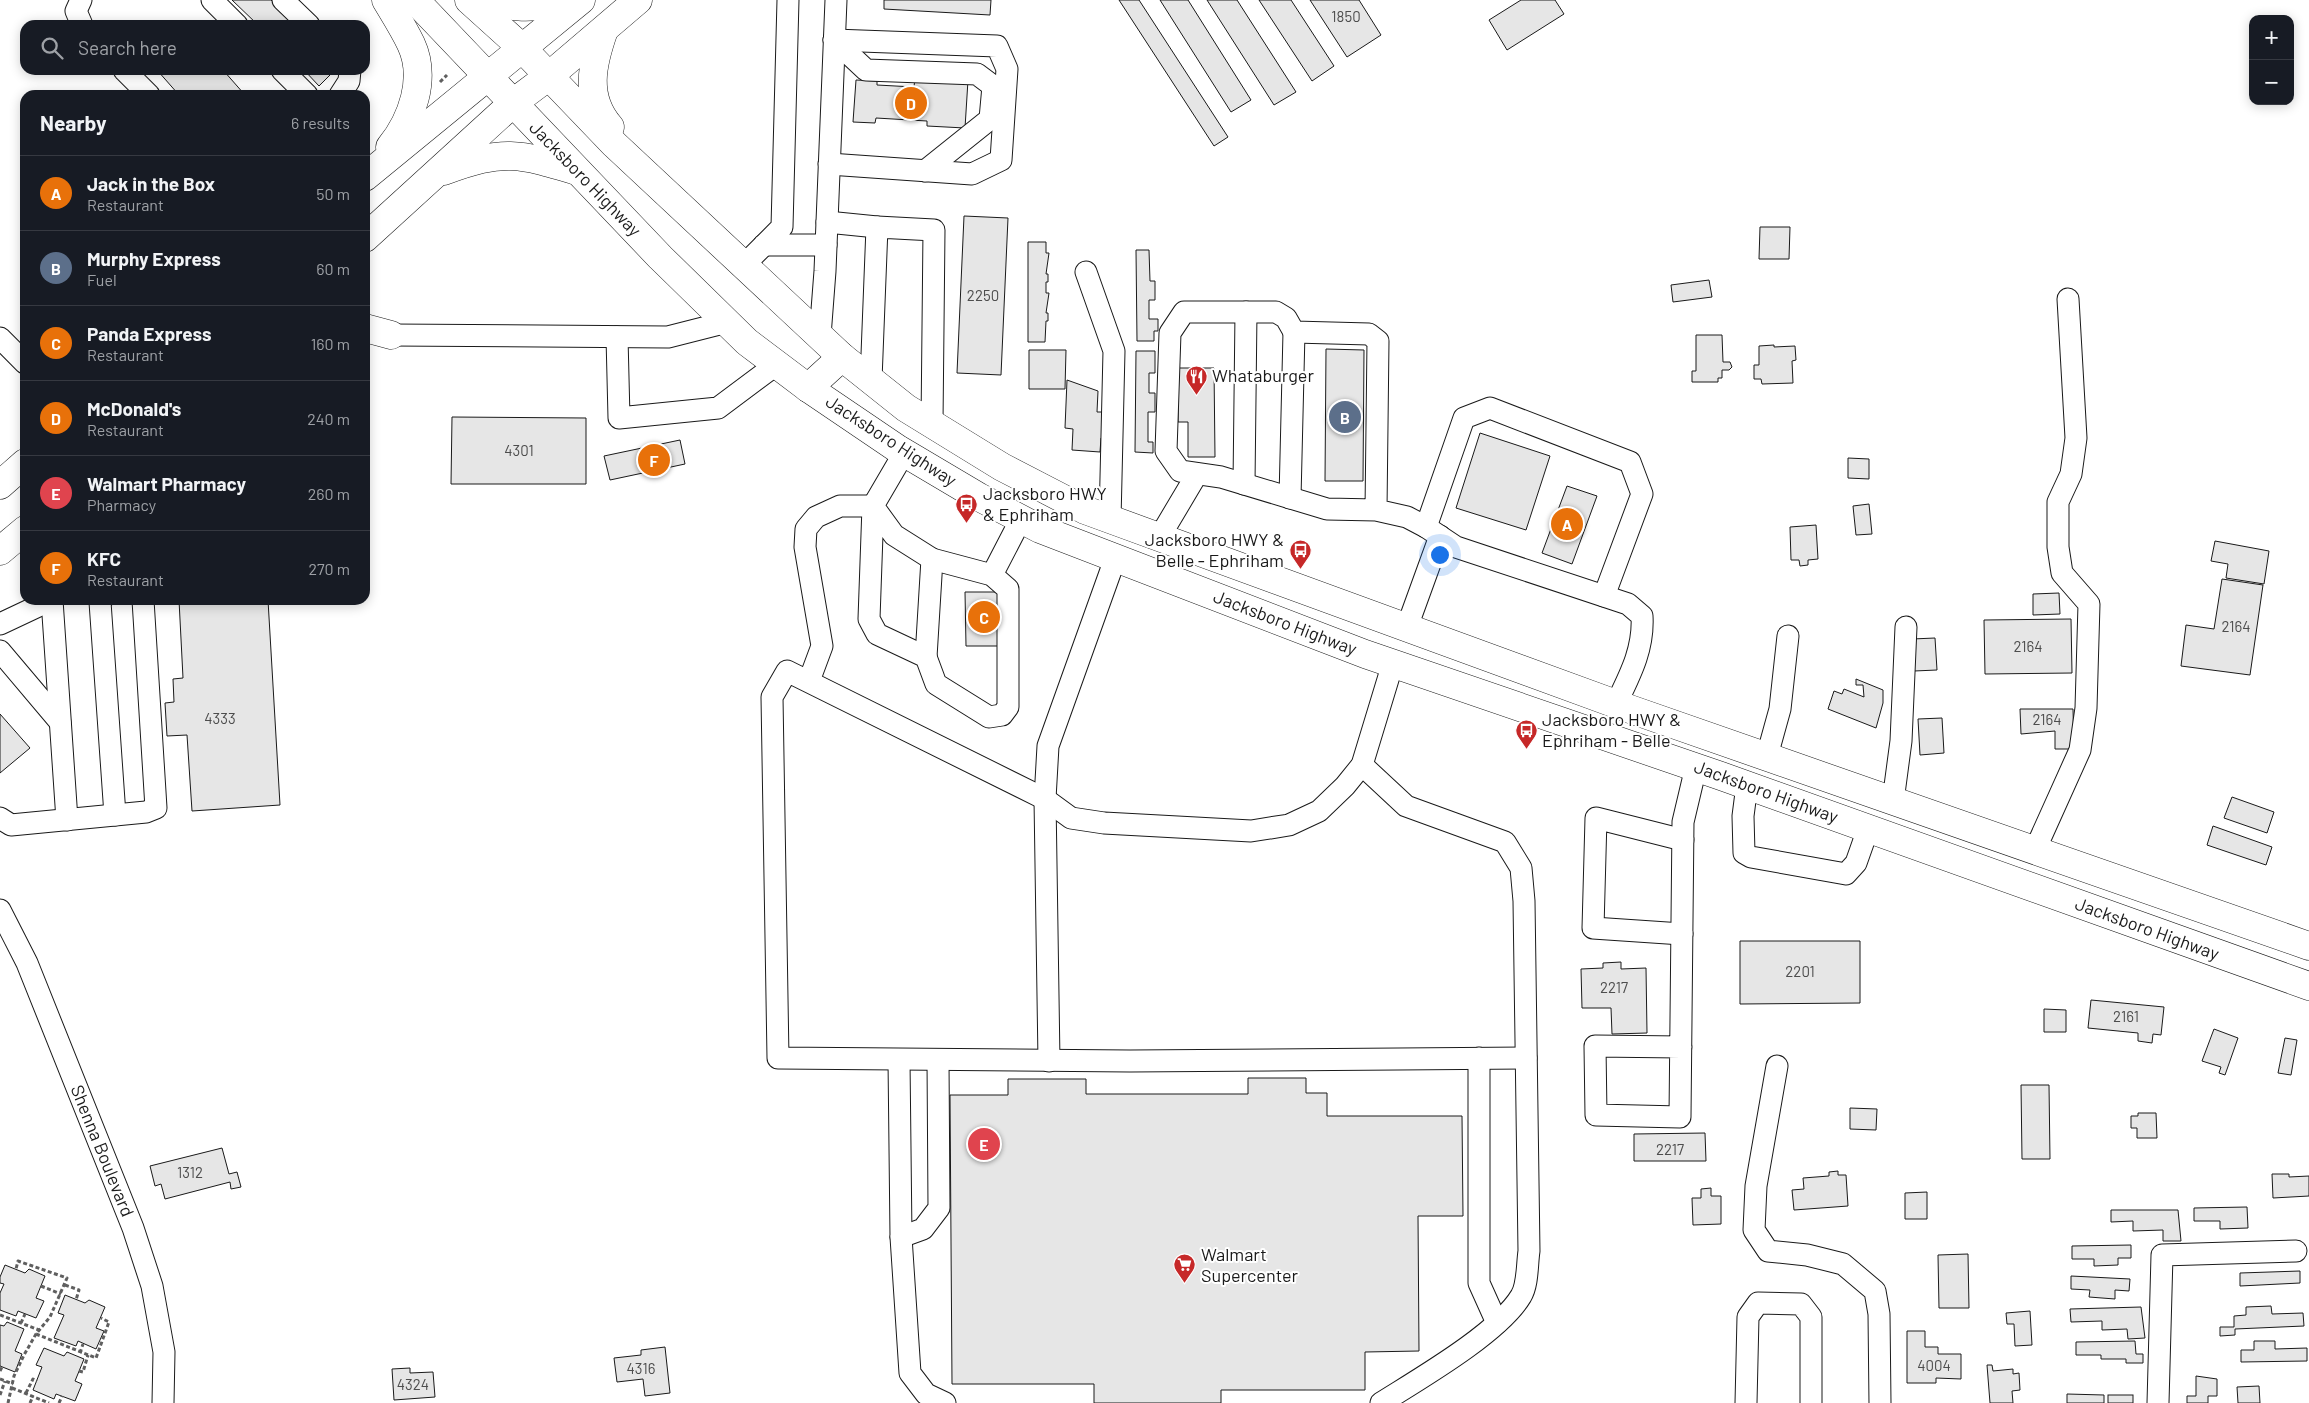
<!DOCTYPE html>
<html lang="en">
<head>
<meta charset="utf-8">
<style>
  :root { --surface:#171b24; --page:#20242c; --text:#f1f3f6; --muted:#9ea1a6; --line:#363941; --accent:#db2777 }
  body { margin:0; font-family:Barlow,sans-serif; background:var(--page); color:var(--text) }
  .controls { position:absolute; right:15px; top:15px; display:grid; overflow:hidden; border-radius:10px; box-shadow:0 2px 12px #0003 }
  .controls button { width:45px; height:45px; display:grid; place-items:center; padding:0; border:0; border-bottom:1px solid var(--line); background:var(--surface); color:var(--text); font:25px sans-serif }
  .you { position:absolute; left:1439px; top:554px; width:18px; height:18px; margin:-12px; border:4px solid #fff; border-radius:50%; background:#1a73e8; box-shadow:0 0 0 8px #1a73e833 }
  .badge { display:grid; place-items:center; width:32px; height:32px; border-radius:50%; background:var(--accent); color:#fff; font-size:16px; font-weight:700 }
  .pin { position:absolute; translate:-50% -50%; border:2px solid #fff; box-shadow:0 1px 5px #0006 }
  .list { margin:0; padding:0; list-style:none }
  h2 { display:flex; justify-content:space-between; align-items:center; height:65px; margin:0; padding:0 20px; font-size:21px }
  h2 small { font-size:16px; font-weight:400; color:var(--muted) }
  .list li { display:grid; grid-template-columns:32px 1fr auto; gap:15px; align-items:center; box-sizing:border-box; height:75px; padding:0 20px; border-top:1px solid var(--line) }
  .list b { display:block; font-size:19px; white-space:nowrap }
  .list p { margin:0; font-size:16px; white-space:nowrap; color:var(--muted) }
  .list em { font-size:16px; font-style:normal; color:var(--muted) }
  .icon { flex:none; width:28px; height:28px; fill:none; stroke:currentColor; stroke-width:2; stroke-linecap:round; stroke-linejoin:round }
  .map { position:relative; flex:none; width:2309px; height:1403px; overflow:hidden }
  .search { position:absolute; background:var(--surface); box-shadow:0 2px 12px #0003; left:20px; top:20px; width:350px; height:55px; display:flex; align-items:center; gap:12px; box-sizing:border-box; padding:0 18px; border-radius:15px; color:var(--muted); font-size:19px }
  .panel { position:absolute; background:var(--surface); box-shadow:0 2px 12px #0003; left:20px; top:90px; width:350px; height:515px; border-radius:15px }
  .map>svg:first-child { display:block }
  .building { fill:#e6e6e6; stroke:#1a1a1a }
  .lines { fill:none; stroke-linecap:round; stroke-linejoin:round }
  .minor-casing { stroke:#1a1a1a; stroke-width:23 }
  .major-casing { stroke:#1a1a1a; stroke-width:29 }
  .path { stroke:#5f5f5f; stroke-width:3; stroke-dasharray:4 2.5; stroke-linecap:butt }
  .minor { stroke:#fff; stroke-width:21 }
  .major { stroke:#fff; stroke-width:28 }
  .labels { text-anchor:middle; stroke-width:4; stroke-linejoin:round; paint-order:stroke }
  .number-label { font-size:15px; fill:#4d4d4d }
  .street-label { font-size:18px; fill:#1a1a1a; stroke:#fff }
  .poi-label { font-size:18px; fill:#1a1a1a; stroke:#fff; text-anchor:start }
</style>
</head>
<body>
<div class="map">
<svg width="2309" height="1403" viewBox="0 0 2309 1403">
  <rect width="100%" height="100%" fill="#fff"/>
  <g class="building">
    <polygon points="232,0 271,0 297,25 258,25"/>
    <polygon points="884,0 991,0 990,15 884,9"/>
    <polygon points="1119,0 1139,0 1228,137 1214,146"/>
    <polygon points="1160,0 1188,0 1251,100 1231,112"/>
    <polygon points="1207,0 1237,0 1296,92 1274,105"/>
    <polygon points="1259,0 1291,0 1334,66 1312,81"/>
    <polygon points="1310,0 1359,0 1381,35 1347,57"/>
    <polygon points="1521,0 1555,0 1564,14 1507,50 1489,20"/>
    <polygon points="157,70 223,70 245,95 179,95"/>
    <polygon points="304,70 335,70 319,86"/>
    <polygon points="915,77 968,80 965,128 927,126 927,121 876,118 875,123 853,122 856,80 877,81 877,85 914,87"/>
    <polygon points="964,216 1008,218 1001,375 957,373"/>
    <polygon points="1760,227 1790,227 1789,259 1759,259"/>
    <polygon points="1028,242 1046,242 1046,253 1049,253 1046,274 1048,274 1048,282 1046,282 1046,293 1049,293 1046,313 1048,313 1048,321 1046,321 1045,342 1028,342"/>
    <polygon points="1136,250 1149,250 1150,281 1155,281 1155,300 1149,300 1149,319 1158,319 1158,331 1154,331 1154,341 1137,341"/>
    <polygon points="1709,280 1712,297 1673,302 1671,285"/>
    <polygon points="1696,335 1722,335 1723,362 1730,362 1732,367 1729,370 1722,370 1722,378 1718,378 1718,382 1692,382 1692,371 1696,371"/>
    <polygon points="1774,345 1774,347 1795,346 1796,360 1792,361 1793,383 1762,384 1761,379 1754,379 1754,365 1759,365 1759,346"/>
    <polygon points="1326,349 1364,350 1363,481 1325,481"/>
    <polygon points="1029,350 1066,350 1065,389 1029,389"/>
    <polygon points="1136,351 1155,351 1155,373 1149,373 1149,393 1155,393 1155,412 1148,412 1148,442 1153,442 1153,453 1135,452"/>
    <polygon points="1178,368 1214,368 1215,457 1188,457 1188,422 1178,422"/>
    <polygon points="1067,380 1098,391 1097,412 1104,412 1106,439 1101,438 1100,452 1072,450 1073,429 1065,428"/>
    <polygon points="452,417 586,418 586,484 451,484"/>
    <polygon points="1480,433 1550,456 1526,530 1456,508"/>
    <polygon points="680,440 685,464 610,480 604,456"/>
    <polygon points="1848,458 1869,459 1869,479 1848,478"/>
    <polygon points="1567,486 1597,496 1572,564 1542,553"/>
    <polygon points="1869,504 1872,534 1856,535 1853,506"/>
    <polygon points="1816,525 1818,559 1808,560 1808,565 1800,566 1799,560 1791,560 1790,527"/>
    <polygon points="2215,541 2269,551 2264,584 2226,578 2228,564 2211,561"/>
    <polygon points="2222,579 2263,585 2250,675 2181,666 2186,625 2214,629"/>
    <polygon points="965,592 1001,592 1001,646 966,646"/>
    <polygon points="2059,593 2060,614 2033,615 2033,594"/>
    <polygon points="179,600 268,600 280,805 192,811 187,735 167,736 165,703 174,702 173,679 183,678"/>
    <polygon points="2071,619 2072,673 1985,674 1984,620"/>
    <polygon points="1935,638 1937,670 1914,671 1912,639"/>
    <polygon points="1856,679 1883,690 1883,703 1876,728 1828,709 1834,691 1842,694 1844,689 1864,697 1863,685 1856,685"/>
    <polygon points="2020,709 2073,709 2074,749 2055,749 2055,731 2021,734"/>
    <polygon points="0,714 30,748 0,773"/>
    <polygon points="1942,718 1944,753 1920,755 1918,719"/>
    <polygon points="2232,797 2274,812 2267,833 2224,818"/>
    <polygon points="2213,826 2272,847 2266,865 2207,845"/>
    <polygon points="1740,941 1860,941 1860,1003 1740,1004"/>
    <polygon points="1621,962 1621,969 1646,968 1647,1033 1612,1034 1611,1008 1582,1008 1581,969 1603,968 1603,963"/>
    <polygon points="2091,1000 2164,1007 2161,1035 2153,1034 2152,1043 2138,1041 2138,1033 2088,1028"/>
    <polygon points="2044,1009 2066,1010 2066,1032 2044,1032"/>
    <polygon points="2214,1029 2238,1038 2225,1075 2219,1073 2221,1067 2202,1061"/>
    <polygon points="2285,1038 2297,1040 2291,1075 2278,1073"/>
    <polygon points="1248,1078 1306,1078 1306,1093 1327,1093 1327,1116 1462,1116 1463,1216 1418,1216 1419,1351 1365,1352 1365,1390 1221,1390 1221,1403 1094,1403 1094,1384 952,1384 950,1095 1008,1095 1008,1079 1086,1079 1086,1094 1248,1094"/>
    <polygon points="2021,1085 2049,1085 2050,1159 2022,1159"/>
    <polygon points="1850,1108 1877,1109 1876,1130 1850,1129"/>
    <polygon points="2138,1113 2156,1113 2157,1138 2137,1138 2137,1128 2131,1128 2131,1116 2138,1116"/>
    <polygon points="1705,1133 1706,1161 1634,1161 1634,1134"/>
    <polygon points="222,1148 229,1174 237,1172 241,1187 231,1189 230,1182 165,1199 161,1184 155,1186 150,1166"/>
    <polygon points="1838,1171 1838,1175 1846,1175 1848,1206 1794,1210 1792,1190 1804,1189 1803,1178 1829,1176 1829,1172"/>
    <polygon points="2272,1174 2289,1174 2289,1177 2309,1176 2309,1196 2273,1198"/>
    <polygon points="1711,1188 1711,1196 1721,1196 1721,1224 1693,1225 1692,1198 1701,1198 1701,1189"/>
    <polygon points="1927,1192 1927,1219 1905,1219 1905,1193"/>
    <polygon points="2247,1207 2248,1228 2220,1229 2220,1221 2194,1221 2194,1208"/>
    <polygon points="2111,1210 2178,1210 2181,1241 2163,1241 2163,1230 2133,1231 2133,1221 2111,1222"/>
    <polygon points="2131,1245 2131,1258 2118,1258 2118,1265 2094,1266 2094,1259 2072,1259 2072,1246"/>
    <polygon points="1968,1254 1969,1308 1939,1308 1938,1255"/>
    <polygon points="5,1265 25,1273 29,1269 45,1276 36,1298 44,1301 36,1318 18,1311 16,1316 0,1310 0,1293 4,1284 0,1283 0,1277"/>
    <polygon points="2300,1271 2300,1283 2240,1286 2240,1273"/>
    <polygon points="2071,1276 2130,1279 2129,1291 2115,1290 2115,1299 2089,1297 2090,1290 2071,1289"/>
    <polygon points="65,1295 85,1303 89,1300 105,1307 96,1328 104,1331 96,1349 78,1341 76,1346 54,1338 64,1315 58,1313"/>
    <polygon points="2271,1306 2272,1314 2303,1313 2304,1326 2235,1329 2235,1335 2220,1336 2220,1327 2234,1327 2234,1316 2246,1315 2246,1307"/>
    <polygon points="2141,1307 2145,1338 2128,1339 2127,1329 2102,1330 2102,1321 2071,1322 2070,1309"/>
    <polygon points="2030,1311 2032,1345 2015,1346 2014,1324 2007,1324 2006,1313"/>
    <polygon points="7,1322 24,1329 15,1351 22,1354 15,1372 0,1366 0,1325 4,1326"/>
    <polygon points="1907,1331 1925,1331 1925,1347 1938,1347 1938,1354 1961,1354 1961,1379 1936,1378 1936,1383 1907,1383"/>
    <polygon points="2135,1341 2136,1354 2143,1354 2143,1363 2126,1363 2126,1359 2101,1359 2101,1355 2076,1355 2076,1342"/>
    <polygon points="2254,1341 2275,1341 2275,1349 2307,1348 2307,1361 2241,1362 2241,1350 2254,1350"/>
    <polygon points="665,1347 670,1393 645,1396 643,1379 617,1382 614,1358 641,1355 641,1350"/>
    <polygon points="44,1348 64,1356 67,1352 84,1359 75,1381 82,1384 75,1401 56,1394 54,1399 33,1390 42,1367 36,1365"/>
    <polygon points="1987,1365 1992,1365 1993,1371 2013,1369 2013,1374 2019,1373 2020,1390 2012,1391 2013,1403 1990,1403"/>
    <polygon points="410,1368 410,1373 433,1372 435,1397 394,1400 392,1369"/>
    <polygon points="2196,1376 2217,1379 2217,1396 2208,1396 2208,1403 2187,1403 2187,1396 2196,1396"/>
    <polygon points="2259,1386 2260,1403 2238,1403 2237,1387"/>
    <polygon points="2067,1394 2104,1395 2104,1403 2067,1403"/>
    <rect x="2108" y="1395" width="25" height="8"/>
  </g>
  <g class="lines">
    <defs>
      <g id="minor">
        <polyline points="81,0 76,11 82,25"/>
        <polyline points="212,0 237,25"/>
        <polyline points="283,0 309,25"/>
        <polyline points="834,40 866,70 977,74 993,86 990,119 925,171"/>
        <polyline points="124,70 149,95"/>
        <polyline points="282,70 307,95"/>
        <polyline points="340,95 349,81 350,70"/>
        <polyline points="829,164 972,174 1001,160 1007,69 997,46 834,40"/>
        <polyline points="827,222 877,227"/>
        <polyline points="764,245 826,245"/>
        <polyline points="744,265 782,227 788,0"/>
        <polyline points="1086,272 1114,351 1110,520"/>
        <polyline points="391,335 668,337 727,322"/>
        <polyline points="820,336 825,271 836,0"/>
        <polyline points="617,337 619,418 718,408 777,364"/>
        <polyline points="0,338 25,363"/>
        <polyline points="871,380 877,227 934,230 932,424"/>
        <polyline points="1244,484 1246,312"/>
        <polyline points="1290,498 1294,332"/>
        <polyline points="873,506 894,535 932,559 992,575 1008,589 1008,707 1002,715 989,717 936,684 926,657 877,634 869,619 873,506 904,453"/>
        <path d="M 1376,510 L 1378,341 L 1369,334 L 1294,332 L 1286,318 L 1276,312 L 1184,312 L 1170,333 L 1166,451 L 1180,471 L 1221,477 L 1327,509 L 1376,510 L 1407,517 L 1426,527 L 1456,547 L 1628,604 L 1642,616 C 1644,649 1630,675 1616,704"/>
        <polyline points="1426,527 1464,418 1490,408 1630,462 1642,494 1604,596"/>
        <polyline points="1159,538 1197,474"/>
        <polyline points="992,575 1021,519"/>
        <polyline points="52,600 67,820"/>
        <polyline points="102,600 100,602 115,815"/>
        <polyline points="0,624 51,600"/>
        <polyline points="1407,627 1440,536"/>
        <polyline points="0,651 60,722"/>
        <polyline points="926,657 932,559"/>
        <polyline points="1393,663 1362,765 1345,786 1319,811 1289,825 1251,831 1104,823 1071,818 1045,799 787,671 772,697 778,1058 1130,1061 1526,1058"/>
        <polyline points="809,681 822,646 805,547 806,529 816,517 840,506 873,506"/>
        <polyline points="1767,756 1780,709 1788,636"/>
        <path d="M 1362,765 L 1406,806 L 1505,842 L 1521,868 L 1524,901 L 1529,1251 C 1527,1264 1528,1285 1521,1296 C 1499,1333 1419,1379 1381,1403"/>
        <polyline points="1747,785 1743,816 1744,853 1751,857 1846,874 1856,863 1868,829"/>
        <polyline points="1893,801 1901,741 1906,627"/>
        <polyline points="0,818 11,825 146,812 156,808 143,600"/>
        <polyline points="2035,850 2080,750 2086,708 2089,604 2062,573 2058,547 2058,502 2071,474 2076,438 2068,299"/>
        <polyline points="0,910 27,963 133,1228 152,1286 164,1352 163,1403"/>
        <polyline points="1682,934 1593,928 1596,818 1683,840"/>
        <polyline points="1681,1047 1595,1046 1596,1115 1680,1117 1683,822 1696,767"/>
        <polyline points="1479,1058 1479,1283 1497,1323"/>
        <polyline points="899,1060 901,1237 910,1373 926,1394 945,1403"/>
        <polyline points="1049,1061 1045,799 1048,746 1115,559"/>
        <polyline points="1777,1066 1756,1186 1754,1230 1768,1251 1807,1255 1843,1264 1875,1291 1879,1314 1880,1403"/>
        <polyline points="901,1237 923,1229 939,1208 938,1060"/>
        <polyline points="1746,1403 1748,1317 1758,1303 1801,1304 1811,1317 1811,1403"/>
        <polyline points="2158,1403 2162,1255 2296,1251"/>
      </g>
      <g id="major">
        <path d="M 386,0 C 395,15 404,29 411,44 C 427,78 412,120 390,147"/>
        <polyline points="415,0 660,257 747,342 808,388 898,449 979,497 1040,529 1365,654 1721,776 2309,986"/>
        <polyline points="469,0 521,47 614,144 842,357 906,408 1002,467 1085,510 1627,708 2309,946"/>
        <path d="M 476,0 C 511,7 533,11 567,0"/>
        <path d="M 604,30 C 592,64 584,97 610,127"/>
        <path d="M 444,171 C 503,149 518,153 577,171"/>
        <polyline points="365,177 581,0"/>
        <polyline points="365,238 513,103 549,76 638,0"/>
        <polyline points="365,328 391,335"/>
        <polyline points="808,388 842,357"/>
        <polyline points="0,485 25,463"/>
        <polyline points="0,551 25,530"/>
      </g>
    </defs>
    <use href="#minor" class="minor-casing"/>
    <use href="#major" class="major-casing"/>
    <g class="path">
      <polyline points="440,82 447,75"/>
      <polyline points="65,1285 79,1290 76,1300"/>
      <polyline points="41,1286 61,1294"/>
      <polyline points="0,1315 39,1330"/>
      <polyline points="21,1323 25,1314"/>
      <polyline points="36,1334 96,1358 109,1322 101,1318"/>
      <polyline points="80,1353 83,1344"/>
      <polyline points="0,1371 2,1367"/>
      <polyline points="79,1371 83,1372 88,1355"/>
      <polyline points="0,1379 13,1384"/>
      <polyline points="12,1388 49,1403"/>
      <polyline points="26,1393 33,1379 37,1381"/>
      <polyline points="0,1395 5,1381"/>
      <polyline points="8,1403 14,1376 24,1355 36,1334 50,1317 67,1278 18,1261 16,1269"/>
      <polyline points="30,1403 33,1396"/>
      <polyline points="59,1403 62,1396"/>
    </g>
    <use href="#minor" class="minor"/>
    <use href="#major" class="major"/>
  </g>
  <defs>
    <symbol id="restaurant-pin" viewBox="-11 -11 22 30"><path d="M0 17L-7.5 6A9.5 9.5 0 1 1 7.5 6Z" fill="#c62828" stroke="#fff"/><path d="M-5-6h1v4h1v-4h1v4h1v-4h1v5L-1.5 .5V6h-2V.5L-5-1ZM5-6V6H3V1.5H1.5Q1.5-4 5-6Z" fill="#fff"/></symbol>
    <symbol id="bus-pin" viewBox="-11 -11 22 30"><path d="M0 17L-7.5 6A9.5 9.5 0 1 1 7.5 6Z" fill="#c62828" stroke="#fff"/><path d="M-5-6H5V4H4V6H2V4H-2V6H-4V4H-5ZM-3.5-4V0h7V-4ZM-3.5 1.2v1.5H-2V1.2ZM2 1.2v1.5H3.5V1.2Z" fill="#fff"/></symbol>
    <symbol id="supermarket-pin" viewBox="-11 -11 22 30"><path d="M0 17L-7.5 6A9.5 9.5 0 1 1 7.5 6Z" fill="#c62828" stroke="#fff"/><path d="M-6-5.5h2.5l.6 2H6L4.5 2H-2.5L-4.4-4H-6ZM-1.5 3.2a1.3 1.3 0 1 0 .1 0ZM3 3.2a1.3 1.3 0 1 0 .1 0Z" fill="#fff"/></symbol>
  </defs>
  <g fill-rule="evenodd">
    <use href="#restaurant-pin" x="1184" y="364" width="25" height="34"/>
    <use href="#bus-pin" x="954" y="492" width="25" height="34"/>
    <use href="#bus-pin" x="1288" y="538" width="25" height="34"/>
    <use href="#bus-pin" x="1514" y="718" width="25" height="34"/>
    <use href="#supermarket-pin" x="1172" y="1252" width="25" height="34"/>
  </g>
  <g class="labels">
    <g class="number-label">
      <text x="1346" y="22">1850</text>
      <text x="983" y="301">2250</text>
      <text x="519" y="456">4301</text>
      <text x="2236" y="632">2164</text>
      <text x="2028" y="652">2164</text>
      <text x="220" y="724">4333</text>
      <text x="2047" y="725">2164</text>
      <text x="1800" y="977">2201</text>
      <text x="1614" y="993">2217</text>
      <text x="2126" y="1022">2161</text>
      <text x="1670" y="1155">2217</text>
      <text x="190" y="1178">1312</text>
      <text x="1934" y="1371">4004</text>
      <text x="641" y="1374">4316</text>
      <text x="413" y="1390">4324</text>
    </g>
    <g class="street-label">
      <text transform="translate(585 179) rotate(46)" y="6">Jacksboro Highway</text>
      <text transform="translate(891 441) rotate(33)" y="6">Jacksboro Highway</text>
      <text transform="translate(1285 623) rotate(21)" y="6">Jacksboro Highway</text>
      <text transform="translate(1766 792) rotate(20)" y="6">Jacksboro Highway</text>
      <text transform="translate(2147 929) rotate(20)" y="6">Jacksboro Highway</text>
      <text transform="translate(102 1151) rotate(68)" y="6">Shenna Boulevard</text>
    </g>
    <g class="poi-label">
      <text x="1212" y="382">Whataburger</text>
      <text x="983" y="500">Jacksboro HWY<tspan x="983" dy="21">&amp; Ephriham</tspan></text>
      <text x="1284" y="546" text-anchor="end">Jacksboro HWY &amp;<tspan x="1284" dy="21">Belle - Ephriham</tspan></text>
      <text x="1542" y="726">Jacksboro HWY &amp;<tspan x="1542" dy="21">Ephriham - Belle</tspan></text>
      <text x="1201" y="1261">Walmart<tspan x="1201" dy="21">Supercenter</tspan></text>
    </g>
  </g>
</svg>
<div class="controls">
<button>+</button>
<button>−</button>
</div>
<div class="you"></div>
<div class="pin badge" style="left:1567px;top:524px;background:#e8710a">A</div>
<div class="pin badge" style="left:1345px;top:417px;background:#5c6f8a">B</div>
<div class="pin badge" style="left:984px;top:617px;background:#e8710a">C</div>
<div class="pin badge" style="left:911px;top:103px;background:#e8710a">D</div>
<div class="pin badge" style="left:984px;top:1144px;background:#e0444e">E</div>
<div class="pin badge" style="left:654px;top:460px;background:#e8710a">F</div>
<div class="search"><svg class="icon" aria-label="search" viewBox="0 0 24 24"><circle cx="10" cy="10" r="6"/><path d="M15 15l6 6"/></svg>Search here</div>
<section class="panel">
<h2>Nearby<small>6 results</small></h2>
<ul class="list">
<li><span class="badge" style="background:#e8710a">A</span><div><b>Jack in the Box</b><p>Restaurant</p></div><em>50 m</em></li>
<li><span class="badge" style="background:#5c6f8a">B</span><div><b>Murphy Express</b><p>Fuel</p></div><em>60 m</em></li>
<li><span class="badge" style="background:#e8710a">C</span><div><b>Panda Express</b><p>Restaurant</p></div><em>160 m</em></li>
<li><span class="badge" style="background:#e8710a">D</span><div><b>McDonald's</b><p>Restaurant</p></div><em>240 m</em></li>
<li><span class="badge" style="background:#e0444e">E</span><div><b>Walmart Pharmacy</b><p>Pharmacy</p></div><em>260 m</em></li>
<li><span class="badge" style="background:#e8710a">F</span><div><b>KFC</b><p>Restaurant</p></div><em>270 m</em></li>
</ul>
</section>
</div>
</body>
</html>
